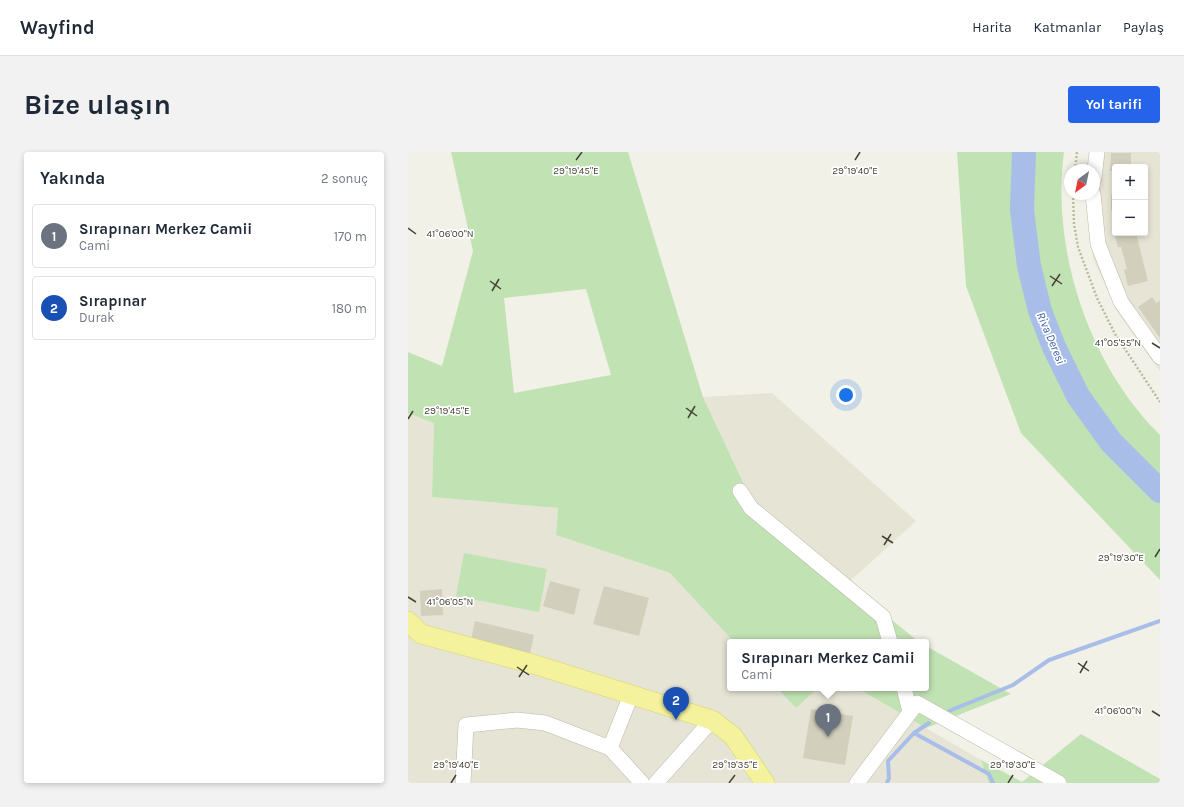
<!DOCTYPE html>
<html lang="tr">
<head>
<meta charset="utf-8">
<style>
  :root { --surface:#fff; --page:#f2f2f3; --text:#1f2937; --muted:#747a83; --line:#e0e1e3; --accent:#2563eb }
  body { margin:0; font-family:Karla,sans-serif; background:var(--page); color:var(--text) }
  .controls { position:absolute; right:12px; top:12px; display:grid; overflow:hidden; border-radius:4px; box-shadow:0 2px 6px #0003 }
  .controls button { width:36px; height:36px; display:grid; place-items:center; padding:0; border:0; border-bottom:1px solid var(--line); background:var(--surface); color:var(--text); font:20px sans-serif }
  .compass { position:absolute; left:656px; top:12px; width:36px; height:36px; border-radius:50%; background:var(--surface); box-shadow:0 2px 6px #0003; rotate:213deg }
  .you { position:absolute; left:438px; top:243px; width:14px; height:14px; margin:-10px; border:3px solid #fff; border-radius:50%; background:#1a73e8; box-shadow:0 0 0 6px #1a73e833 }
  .badge { display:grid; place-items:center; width:26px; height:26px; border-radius:50%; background:var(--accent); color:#fff; font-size:13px; font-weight:700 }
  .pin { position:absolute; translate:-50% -33px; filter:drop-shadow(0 1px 2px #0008) }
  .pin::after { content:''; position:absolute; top:21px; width:14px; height:12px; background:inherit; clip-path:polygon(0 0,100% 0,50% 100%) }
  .popup { position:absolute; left:319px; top:487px; width:202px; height:52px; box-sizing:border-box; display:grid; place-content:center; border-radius:4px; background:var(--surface); filter:drop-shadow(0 1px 3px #0005); font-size:13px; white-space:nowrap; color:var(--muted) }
  .popup b { font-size:15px; color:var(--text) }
  .popup::after { content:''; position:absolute; left:50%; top:100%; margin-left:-8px; border:8px solid transparent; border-top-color:var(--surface) }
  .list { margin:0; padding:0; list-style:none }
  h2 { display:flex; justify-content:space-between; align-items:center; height:52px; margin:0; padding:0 16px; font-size:17px }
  h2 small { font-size:13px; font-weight:400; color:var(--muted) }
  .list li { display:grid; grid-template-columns:26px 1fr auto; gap:12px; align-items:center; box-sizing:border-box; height:64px; margin:0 8px 8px; padding:0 8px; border:1px solid var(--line); border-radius:4px }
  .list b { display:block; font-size:15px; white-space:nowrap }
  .list p { margin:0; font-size:13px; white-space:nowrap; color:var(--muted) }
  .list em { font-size:13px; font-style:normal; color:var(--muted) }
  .map { position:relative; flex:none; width:752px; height:631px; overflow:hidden; border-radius:4px }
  header { display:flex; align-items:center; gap:24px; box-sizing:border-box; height:56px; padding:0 20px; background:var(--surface); border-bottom:1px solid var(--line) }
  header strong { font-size:19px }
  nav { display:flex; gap:22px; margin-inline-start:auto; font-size:14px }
  .intro { display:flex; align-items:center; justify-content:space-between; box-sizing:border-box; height:96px; padding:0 24px }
  h1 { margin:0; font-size:28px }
  .button { padding:10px 18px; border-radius:4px; background:var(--accent); color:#fff; font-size:14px; font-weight:700 }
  main { display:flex; gap:24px; padding:0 24px }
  aside { flex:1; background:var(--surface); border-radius:4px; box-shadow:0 2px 6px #0003 }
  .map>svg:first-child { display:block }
  .residential { fill:#e5e4d5; fill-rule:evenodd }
  .green { fill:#c1e2b3; fill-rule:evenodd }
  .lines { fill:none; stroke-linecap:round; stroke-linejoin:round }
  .stream { stroke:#a8bee9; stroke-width:4 }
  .river { stroke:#a8bee9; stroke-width:24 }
  .building { fill:#d2cfbd }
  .minor-casing { stroke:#bcbbaa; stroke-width:16 }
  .major-casing { stroke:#d8d46e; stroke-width:20 }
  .path { stroke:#bcba9d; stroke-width:2.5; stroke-dasharray:2 2; stroke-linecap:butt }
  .minor { stroke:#fff; stroke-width:15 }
  .major { stroke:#f4f29d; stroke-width:19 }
  .ticks { fill:none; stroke:#444236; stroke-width:1.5 }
  .labels { text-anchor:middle; stroke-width:3.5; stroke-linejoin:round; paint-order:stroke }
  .water-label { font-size:12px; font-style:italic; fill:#3a5ca5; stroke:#fff }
  .ticks-label { font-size:10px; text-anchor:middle; fill:#444236; stroke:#fff; stroke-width:3.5; stroke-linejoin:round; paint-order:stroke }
</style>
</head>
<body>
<header>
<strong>Wayfind</strong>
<nav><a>Harita</a><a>Katmanlar</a><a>Paylaş</a></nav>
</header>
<div class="intro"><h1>Bize ulaşın</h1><a class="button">Yol tarifi</a></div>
<main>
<aside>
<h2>Yakında<small>2 sonuç</small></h2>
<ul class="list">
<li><span class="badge" style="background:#6b7280">1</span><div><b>Sırapınarı Merkez Camii</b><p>Cami</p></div><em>170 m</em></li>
<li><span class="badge" style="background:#1a4fb4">2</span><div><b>Sırapınar</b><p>Durak</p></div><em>180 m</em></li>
</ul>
</aside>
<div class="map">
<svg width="752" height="631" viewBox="0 0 752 631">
  <rect width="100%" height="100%" fill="#f2f1e7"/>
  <g class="residential">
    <path d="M 685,0 L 752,0 L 752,219 L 709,159 L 685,106 L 680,55 L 686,42 ZM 707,15 L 737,15 L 737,81 L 707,81 Z"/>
    <polygon points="364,241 508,369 439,432 348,358 295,245"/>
    <polygon points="0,261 26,270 24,345 150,356 148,383 262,421 326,490 322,490 322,536 369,536 388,556 410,536 449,536 573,608 581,631 0,631"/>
  </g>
  <g class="green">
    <path d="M 43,0 L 220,0 L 295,245 L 348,358 L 511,490 L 326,490 L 262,421 L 148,383 L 150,356 L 24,345 L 26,271 L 0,261 L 0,200 L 34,214 L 65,99 ZM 178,137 L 203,223 L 106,241 L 96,146 Z"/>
    <path d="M 549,0 L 656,0 C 643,99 681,213 752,283 L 752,428 L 613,281 L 558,134 Z"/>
    <polygon points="56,401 139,417 131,460 48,444"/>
    <polygon points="518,494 603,542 518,576 449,536 518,536"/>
    <polygon points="369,536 410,536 388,556"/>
    <polygon points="673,582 752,627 752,631 581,631 573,608 614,630"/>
  </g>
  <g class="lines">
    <g class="stream">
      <polyline points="541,559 605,533 641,508 752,469"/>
      <polyline points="506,581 581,622 585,631"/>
      <polyline points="479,631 481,626 480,609 506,581 521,571"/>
    </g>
    <polyline class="river" points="616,0 614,58 621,114 632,159 646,195 670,244 703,290 752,339"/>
  </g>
  <g class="building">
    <polygon points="703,1 723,1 723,15 707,15 707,19 702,19"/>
    <polygon points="707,42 707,59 703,59 703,43"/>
    <polygon points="706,81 728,81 740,129 720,134 716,118 719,117 713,95 710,95"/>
    <polygon points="744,145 748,151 752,149 752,186 730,155"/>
    <polygon points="142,429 172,437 166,463 135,454"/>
    <polygon points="196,434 241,446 231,484 185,472"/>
    <polygon points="34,437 35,463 13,464 12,439"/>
    <polygon points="67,469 126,483 122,502 63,488"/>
    <polygon points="403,557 445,564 437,613 395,606"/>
  </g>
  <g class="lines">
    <defs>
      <g id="minor">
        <polyline points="686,26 689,0"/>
        <polyline points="685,42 690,92 713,150 752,205"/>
        <polyline points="332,339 343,356 475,465 482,490"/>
        <polyline points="496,536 502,560"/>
        <polyline points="223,543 202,596 234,631"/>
        <polyline points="55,631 58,573 109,568 137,571 202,596"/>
        <polyline points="248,631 304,568"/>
        <polyline points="449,631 509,551 651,631"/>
      </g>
      <polyline id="major" points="0,469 13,482 125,512 304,568 325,584 357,631"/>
    </defs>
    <use href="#minor" class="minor-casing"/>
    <use href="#major" class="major-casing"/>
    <g class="path">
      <polyline points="667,18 669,0"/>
      <polyline points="665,42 666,72 670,95 689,146 707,182 752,250"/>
    </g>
    <use href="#minor" class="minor"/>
    <use href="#major" class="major"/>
  </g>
  <path class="ticks" d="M 168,8 L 174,0M 447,8 L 452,0M 0,76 L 8,82M 642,124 L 654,132M 82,129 L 93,137M 644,134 L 652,122M 84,139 L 91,127M 744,191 L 752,196M 278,256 L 289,264M 280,266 L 287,254M 0,267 L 5,259M 474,384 L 485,391M 476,393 L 483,382M 747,405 L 752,397M 0,445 L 8,450M 670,511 L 681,519M 109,515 L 121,523M 672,521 L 679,509M 111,525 L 119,513M 744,559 L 752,564M 43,631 L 48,623M 321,631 L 327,623M 600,631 L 605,623"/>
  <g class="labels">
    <g class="water-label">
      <text transform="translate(643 186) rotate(67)" y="4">Riva Deresi</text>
    </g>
  </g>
  <g class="ticks-label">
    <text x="168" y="22">29°19'45"E</text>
    <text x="447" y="22">29°19'40"E</text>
    <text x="42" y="85">41°06'00"N</text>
    <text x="710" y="194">41°05'55"N</text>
    <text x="39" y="262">29°19'45"E</text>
    <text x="713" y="409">29°19'30"E</text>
    <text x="42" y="453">41°06'05"N</text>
    <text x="710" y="562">41°06'00"N</text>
    <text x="48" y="616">29°19'40"E</text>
    <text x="327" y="616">29°19'35"E</text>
    <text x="605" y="616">29°19'30"E</text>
  </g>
</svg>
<div class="controls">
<button>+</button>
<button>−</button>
</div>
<svg class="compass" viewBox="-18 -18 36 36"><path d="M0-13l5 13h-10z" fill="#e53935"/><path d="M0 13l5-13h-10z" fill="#747a83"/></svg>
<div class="you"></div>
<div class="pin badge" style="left:420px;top:585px;background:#6b7280">1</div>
<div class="popup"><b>Sırapınarı Merkez Camii</b>Cami</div>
<div class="pin badge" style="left:268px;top:568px;background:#1a4fb4">2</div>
</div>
</main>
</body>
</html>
